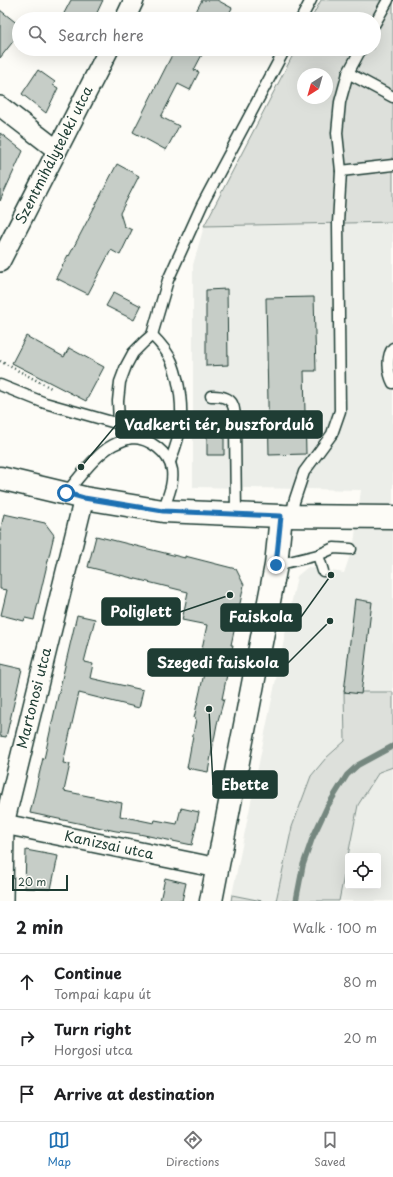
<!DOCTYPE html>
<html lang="en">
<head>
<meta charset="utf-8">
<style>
  :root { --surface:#fff; --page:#f2f2f2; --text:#202124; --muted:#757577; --line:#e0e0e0; --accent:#1f6fb2 }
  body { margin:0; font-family:"Playpen Sans",sans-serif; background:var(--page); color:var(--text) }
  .controls { position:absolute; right:12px; bottom:12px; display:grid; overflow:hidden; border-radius:4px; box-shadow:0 4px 16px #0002 }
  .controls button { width:36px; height:36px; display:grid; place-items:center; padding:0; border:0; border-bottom:1px solid var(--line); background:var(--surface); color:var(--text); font:20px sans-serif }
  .compass { position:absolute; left:297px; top:68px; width:36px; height:36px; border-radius:50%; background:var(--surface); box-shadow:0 4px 16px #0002; rotate:217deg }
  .scale { position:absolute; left:12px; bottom:10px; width:56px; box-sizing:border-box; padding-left:4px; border:2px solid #1f3d34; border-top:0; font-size:11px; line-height:14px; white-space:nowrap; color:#1f3d34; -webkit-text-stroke:3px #fdfcf7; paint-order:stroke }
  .stop { position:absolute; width:12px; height:12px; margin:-9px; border:3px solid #1f6fb2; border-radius:50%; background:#fff }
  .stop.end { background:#1f6fb2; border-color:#fff; box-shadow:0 1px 4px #0008 }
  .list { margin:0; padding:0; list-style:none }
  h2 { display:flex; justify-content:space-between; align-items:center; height:52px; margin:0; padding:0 16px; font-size:17px }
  h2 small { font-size:13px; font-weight:400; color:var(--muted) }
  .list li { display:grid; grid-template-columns:26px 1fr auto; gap:12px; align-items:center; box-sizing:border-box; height:56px; padding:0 16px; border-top:1px solid var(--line) }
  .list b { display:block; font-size:15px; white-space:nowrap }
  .list p { margin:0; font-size:13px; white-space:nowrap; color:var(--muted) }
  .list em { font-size:13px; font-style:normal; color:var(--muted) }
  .icon { flex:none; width:22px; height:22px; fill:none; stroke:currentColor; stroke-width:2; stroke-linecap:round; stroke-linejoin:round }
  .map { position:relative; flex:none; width:393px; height:901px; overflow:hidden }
  .search { position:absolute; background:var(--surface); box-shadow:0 4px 16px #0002; left:12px; right:12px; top:12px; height:44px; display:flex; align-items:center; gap:10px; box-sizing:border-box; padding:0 14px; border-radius:22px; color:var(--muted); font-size:15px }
  .sheet { height:220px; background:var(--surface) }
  nav { display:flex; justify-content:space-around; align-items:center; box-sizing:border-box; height:56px; border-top:1px solid var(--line); background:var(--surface); font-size:11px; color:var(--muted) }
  nav a { display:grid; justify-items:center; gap:2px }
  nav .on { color:var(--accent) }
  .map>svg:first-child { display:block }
  .built { fill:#eceee9; fill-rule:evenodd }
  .green { fill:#dde0db; stroke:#7e8e88; fill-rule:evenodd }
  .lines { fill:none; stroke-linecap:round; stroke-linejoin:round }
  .stream { stroke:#75877f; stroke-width:5.5 }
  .building { fill:#c6cdc7; stroke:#1f3d34 }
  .service-casing { stroke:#1f3d34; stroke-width:13 }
  .minor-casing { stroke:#1f3d34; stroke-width:22 }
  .tertiary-casing { stroke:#1f3d34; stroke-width:25 }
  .path { stroke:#1f3d34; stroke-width:2.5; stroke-dasharray:1 3; stroke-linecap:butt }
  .service { stroke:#fdfcf7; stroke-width:10 }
  .minor { stroke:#fdfcf7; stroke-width:19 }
  .tertiary { stroke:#fdfcf7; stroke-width:22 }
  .route { stroke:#1f6fb2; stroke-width:5 }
  .labels { text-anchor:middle; stroke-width:3; stroke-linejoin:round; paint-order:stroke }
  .street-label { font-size:14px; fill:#1f3d34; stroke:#fdfcf7 }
  .leader { fill:none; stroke:#1f3d34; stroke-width:1.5 }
  .callout-dot { fill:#1f3d34; stroke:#fdfcf7; stroke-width:1.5 }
  .callout { fill:#1f3d34; stroke:#1f3d34; stroke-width:1.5 }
  .callout-label { font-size:15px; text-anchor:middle; font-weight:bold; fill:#fff }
</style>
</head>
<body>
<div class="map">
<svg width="393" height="901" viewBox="0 0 393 901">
  <rect width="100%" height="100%" fill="#fdfcf7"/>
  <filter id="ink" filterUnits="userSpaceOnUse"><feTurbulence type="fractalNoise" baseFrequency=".025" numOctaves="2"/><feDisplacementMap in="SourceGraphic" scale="8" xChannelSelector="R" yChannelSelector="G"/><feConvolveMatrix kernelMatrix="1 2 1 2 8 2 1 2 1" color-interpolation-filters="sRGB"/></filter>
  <g filter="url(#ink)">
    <g class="built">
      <path d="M 321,0 L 393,0 L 393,692 L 344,692 L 345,741 L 326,758 L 311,776 L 292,827 L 276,901 L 262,901 L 232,895 L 297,576 L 308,567 L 344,573 L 354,543 L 361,490 L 193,487 L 193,265 L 204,226 L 296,49 L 374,49 L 374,19 L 311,19 ZM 303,74 L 327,74 L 327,98 L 303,98 Z"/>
      <path d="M 393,767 L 393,901 L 339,901 L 358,805 L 379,772 ZM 348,856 L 378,856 L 378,886 L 348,886 Z"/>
    </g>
    <g class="green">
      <path d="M 321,0 L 393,0 L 393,222 L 204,226 L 296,49 L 374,49 L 374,19 L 311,19 ZM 303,74 L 327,74 L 327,98 L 303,98 Z"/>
      <polygon points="344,692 393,692 393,767 379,772 358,805 339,901 276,901 292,827 311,776 326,758 345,741"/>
      <polygon points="232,895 262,901 231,901"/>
    </g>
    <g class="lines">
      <polyline class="stream" points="296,901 303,865 312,839 327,807 347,775 358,765 393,746"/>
    </g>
    <g class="building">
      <polygon points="71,0 103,0 94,19 61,19"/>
      <polygon points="202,0 217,0 232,8 226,19 192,19"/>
      <polygon points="0,10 19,25 19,34 0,58"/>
      <polygon points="175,49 205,49 194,70 199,72 190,90 178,84 161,117 179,126 166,150 133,132"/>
      <polygon points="38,70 55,82 53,85 58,88 46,113 22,94"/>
      <polygon points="0,133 23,151 0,201"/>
      <polygon points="117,164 139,176 120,213 124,226 132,230 120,255 111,250 88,294 56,278 68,255 69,256"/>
      <polygon points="227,289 228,365 206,366 206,290"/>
      <polygon points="114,292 141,306 134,320 106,306"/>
      <polygon points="314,297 316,371 304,371 306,454 269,455 266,298"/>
      <polygon points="26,336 64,357 69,348 104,367 86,401 12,363"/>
      <polygon points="207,416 224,416 224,421 220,423 218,428 219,432 224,434 224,455 207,455 207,434 212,432 213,428 211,423 207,422"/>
      <polygon points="4,514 45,523 54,535 34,620 25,618 24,621 1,615 7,590 0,589 0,532"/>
      <polygon points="96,536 185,558 185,556 236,569 244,585 231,645 233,645 222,699 224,699 217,724 208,772 187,768 196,719 194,718 205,669 198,667 207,625 182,620 188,592 88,567"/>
      <polygon points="355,599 372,602 361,694 344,692"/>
      <polygon points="77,615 95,619 84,662 93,664 90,678 143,690 139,708 79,693 63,763 70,764 64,791 122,803 120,816 154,823 155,820 177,824 181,808 199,812 192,845 139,834 116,831 30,813 43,758 44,759 58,696"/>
      <polygon points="0,664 22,669 6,737 0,736"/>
      <polygon points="26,850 58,856 51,889 25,888"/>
      <polygon points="165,878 186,883 182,901 160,901"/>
    </g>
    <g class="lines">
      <defs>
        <g id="service">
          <polyline points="301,19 311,0"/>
          <polyline points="374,25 388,0"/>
          <polyline points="348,73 393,97"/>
          <polyline points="341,171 393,165"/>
          <path d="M 152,335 C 160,343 168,352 172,362 C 180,383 183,408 180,429 C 178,441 174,451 170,462"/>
          <path d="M 393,348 C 386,356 388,374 393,383"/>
          <polyline points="0,385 45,403 119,424"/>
          <path d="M 211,396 C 236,395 235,408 235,427"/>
          <polyline points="180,428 207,428"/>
          <polyline points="224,428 235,427 236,514"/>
          <polyline points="123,440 119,424 118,401 120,382 126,366 133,353 144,342 152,335 168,280 202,205 285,49"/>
          <path d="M 66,493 C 78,479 96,454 113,445 C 119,442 125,439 132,438 C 150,438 169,453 172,470 C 174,485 167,498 163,511"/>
          <polyline points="292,516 294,502 304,472 332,434 340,411 338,223 341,171 337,133 340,102 348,73 361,49"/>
          <polyline points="318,555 323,571"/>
          <polyline points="276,565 318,555 334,548 351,549"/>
        </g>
        <g id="minor">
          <polyline points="125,19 134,0"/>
          <polyline points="0,106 57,150"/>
          <polyline points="0,262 109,49"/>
          <polyline points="0,825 4,824 218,868"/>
          <polyline points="3,901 4,824 84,498"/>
        </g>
        <g id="tertiary">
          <polyline points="0,478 84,498 163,511 281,516 393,517"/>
          <polyline points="211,901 276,565 281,516"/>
        </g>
      </defs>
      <use href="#service" class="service-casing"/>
      <use href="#minor" class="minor-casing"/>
      <use href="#tertiary" class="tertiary-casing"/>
      <polyline class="path" points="0,361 53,389"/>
      <use href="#service" class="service"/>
      <use href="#minor" class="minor"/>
      <use href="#tertiary" class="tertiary"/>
    </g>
  </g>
  <g class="lines" filter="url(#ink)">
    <polyline class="route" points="66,493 84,498 163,511 281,516 276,565"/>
  </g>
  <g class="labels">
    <g class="street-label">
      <text transform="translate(54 155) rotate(-63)" y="5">Szentmihályteleki utca</text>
      <text transform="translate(34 698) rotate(-76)" y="5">Martonosi utca</text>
      <text transform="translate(109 845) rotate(12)" y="5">Kanizsai utca</text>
    </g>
  </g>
  <path class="leader" d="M81 467L116 425M230 595L180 612M331 575L301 617M330 621L288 663M209 709L213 785"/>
  <g class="callout-dot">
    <circle cx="81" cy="467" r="4"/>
    <circle cx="230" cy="595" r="4"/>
    <circle cx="331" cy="575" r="4"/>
    <circle cx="330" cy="621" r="4"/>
    <circle cx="209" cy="709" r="4"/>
  </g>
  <g class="callout">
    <rect x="116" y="411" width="206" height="27" rx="4"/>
    <rect x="102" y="598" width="78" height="27" rx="4"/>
    <rect x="221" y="604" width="80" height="27" rx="4"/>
    <rect x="148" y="649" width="140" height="27" rx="4"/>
    <rect x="213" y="771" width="64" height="27" rx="4"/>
  </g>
  <g class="callout-label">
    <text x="219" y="430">Vadkerti tér, buszforduló</text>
    <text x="141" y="617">Poliglett</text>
    <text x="261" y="622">Faiskola</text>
    <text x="218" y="668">Szegedi faiskola</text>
    <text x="245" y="790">Ebette</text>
  </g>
</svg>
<div class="controls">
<button><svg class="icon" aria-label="locate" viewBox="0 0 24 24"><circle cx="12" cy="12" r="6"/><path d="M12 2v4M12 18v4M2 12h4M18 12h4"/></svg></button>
</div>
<svg class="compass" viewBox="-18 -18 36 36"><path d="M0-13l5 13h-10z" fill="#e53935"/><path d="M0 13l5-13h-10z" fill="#757577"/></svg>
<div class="scale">20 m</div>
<div class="stop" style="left:66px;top:493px"></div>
<div class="stop end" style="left:276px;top:565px"></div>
<div class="search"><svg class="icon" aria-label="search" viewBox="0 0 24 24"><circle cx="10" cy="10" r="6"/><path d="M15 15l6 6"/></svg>Search here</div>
</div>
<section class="sheet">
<h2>2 min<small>Walk · 100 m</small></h2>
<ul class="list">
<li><svg class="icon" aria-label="ahead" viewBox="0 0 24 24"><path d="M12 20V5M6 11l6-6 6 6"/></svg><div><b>Continue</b><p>Tompai kapu út</p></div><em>80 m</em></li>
<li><svg class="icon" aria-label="right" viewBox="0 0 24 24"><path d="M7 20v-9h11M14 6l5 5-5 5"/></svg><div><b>Turn right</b><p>Horgosi utca</p></div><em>20 m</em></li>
<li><svg class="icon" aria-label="arrive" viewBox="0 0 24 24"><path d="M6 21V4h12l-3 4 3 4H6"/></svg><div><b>Arrive at destination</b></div></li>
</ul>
</section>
<nav>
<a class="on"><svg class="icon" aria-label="map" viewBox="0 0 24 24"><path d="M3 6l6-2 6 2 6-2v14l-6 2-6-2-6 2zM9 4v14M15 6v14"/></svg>Map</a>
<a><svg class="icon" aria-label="directions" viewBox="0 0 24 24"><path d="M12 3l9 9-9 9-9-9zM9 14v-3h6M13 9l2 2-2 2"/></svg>Directions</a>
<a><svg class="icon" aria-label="saved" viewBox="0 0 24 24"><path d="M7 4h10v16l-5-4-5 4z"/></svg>Saved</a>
</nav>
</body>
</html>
